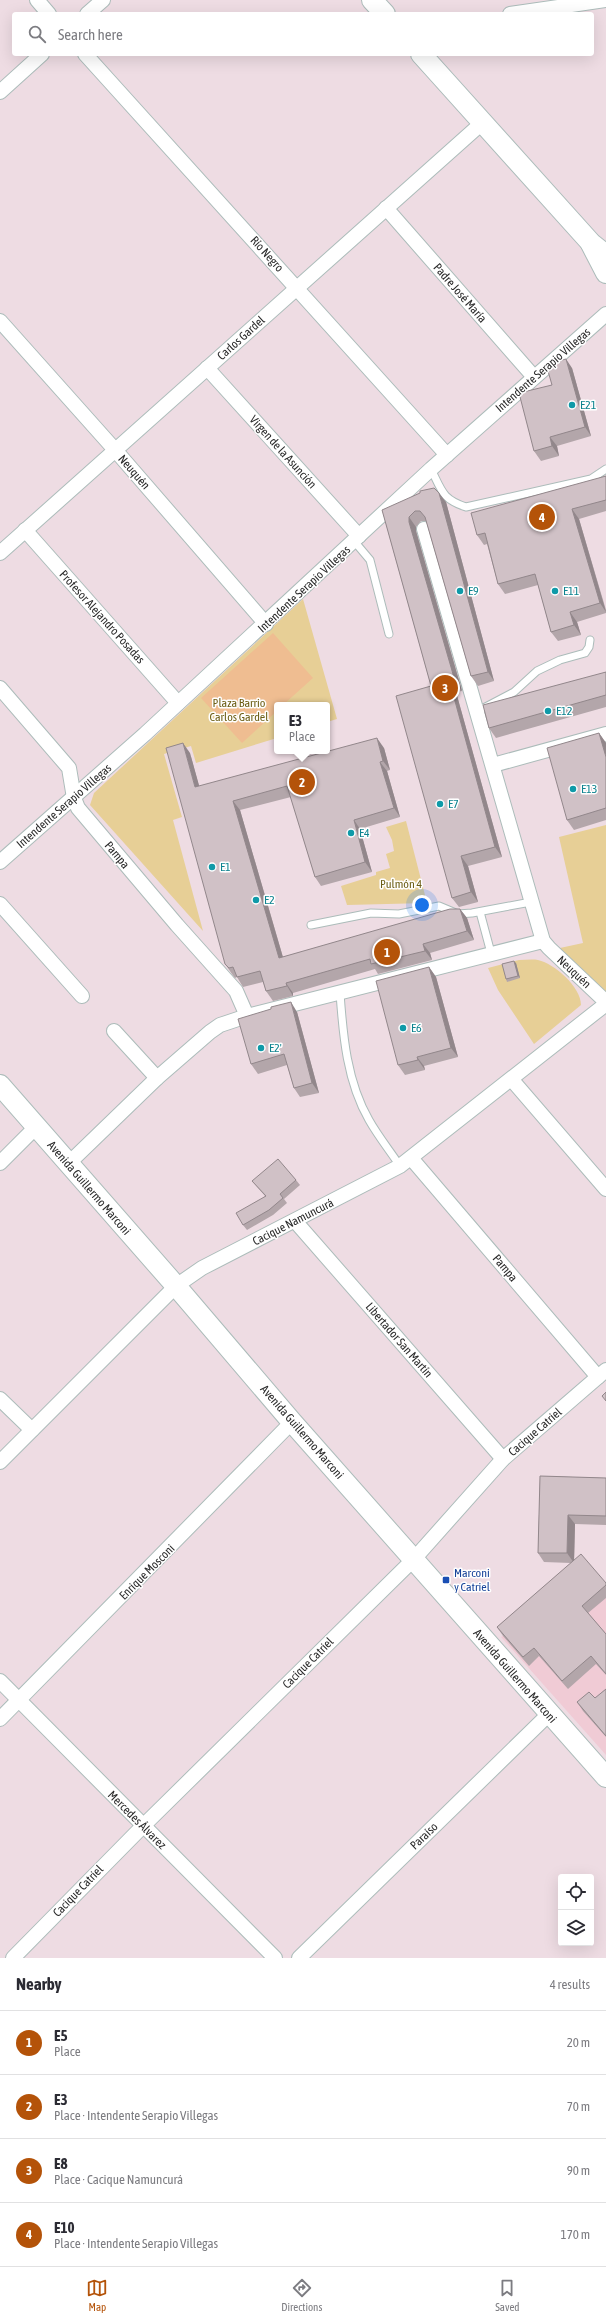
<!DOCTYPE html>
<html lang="en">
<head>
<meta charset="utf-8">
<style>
  :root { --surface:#fff; --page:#f7f7f7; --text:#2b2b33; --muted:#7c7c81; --line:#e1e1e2; --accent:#b45309 }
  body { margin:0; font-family:"Asap Condensed",sans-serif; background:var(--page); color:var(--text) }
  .controls { position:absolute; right:12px; bottom:12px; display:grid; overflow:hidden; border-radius:4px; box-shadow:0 4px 16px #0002 }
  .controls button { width:36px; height:36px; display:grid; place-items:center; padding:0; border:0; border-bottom:1px solid var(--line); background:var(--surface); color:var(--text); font:20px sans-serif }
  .you { position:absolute; left:422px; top:905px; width:14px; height:14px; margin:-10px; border:3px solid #fff; border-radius:50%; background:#1a73e8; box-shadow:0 0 0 6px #1a73e833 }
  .badge { display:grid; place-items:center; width:26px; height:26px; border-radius:50%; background:var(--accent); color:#fff; font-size:13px; font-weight:700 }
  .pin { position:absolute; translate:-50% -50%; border:2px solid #fff; box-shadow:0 1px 4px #0006 }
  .popup { position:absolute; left:274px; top:702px; width:56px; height:52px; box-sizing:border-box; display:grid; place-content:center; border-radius:4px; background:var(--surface); filter:drop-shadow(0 1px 3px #0005); font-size:13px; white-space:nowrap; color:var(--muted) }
  .popup b { font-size:15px; color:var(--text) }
  .popup::after { content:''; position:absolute; left:50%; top:100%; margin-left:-8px; border:8px solid transparent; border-top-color:var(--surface) }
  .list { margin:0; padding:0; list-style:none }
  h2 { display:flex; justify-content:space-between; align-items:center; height:52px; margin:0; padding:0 16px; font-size:17px }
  h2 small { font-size:13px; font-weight:400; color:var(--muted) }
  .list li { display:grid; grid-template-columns:26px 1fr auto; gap:12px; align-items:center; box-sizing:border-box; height:64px; padding:0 16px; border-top:1px solid var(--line) }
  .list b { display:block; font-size:15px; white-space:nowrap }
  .list p { margin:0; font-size:13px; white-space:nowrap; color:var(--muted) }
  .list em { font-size:13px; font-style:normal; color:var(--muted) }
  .icon { flex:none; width:22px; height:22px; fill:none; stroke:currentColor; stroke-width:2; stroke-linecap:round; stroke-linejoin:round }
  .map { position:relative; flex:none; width:606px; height:1958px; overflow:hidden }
  .search { position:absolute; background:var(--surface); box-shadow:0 4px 16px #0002; left:12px; right:12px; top:12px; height:44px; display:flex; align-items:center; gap:10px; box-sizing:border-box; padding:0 14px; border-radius:4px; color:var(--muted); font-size:15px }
  .sheet { height:308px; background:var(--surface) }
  nav { display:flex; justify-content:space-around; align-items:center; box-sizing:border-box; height:56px; border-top:1px solid var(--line); background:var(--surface); font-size:11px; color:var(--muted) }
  nav a { display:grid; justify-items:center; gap:2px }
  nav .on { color:var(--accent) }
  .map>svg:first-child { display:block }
  .education { fill:#f0cbd5 }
  .green { fill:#e7cf96 }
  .pitch { fill:#efbd91 }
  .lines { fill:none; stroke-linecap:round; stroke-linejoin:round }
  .service-casing { stroke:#acbcba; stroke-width:9 }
  .minor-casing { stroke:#acbcba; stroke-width:16 }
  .secondary-casing { stroke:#acbcba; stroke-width:22 }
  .service { stroke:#fff; stroke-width:7 }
  .minor { stroke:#fff; stroke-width:14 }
  .secondary { stroke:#fff; stroke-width:20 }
  .wall { fill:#b3a6aa }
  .shaded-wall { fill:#92878b }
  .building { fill:#d0c1c6; stroke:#92878b }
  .culture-dot { fill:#0f9aa8; stroke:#fff; stroke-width:1.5 }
  .transit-dot { fill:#1a4fb4; stroke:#fff; stroke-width:1.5 }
  .labels { text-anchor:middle; stroke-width:3; stroke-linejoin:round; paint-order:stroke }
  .street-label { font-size:12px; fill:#2b2b2b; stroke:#fff }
  .culture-label { font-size:12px; fill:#0d838f; stroke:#fff; text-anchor:start }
  .park-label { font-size:12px; fill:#6d5f16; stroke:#fff }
  .transit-label { font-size:12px; fill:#164399; stroke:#fff; text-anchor:start }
</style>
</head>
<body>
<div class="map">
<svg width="606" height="1958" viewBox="0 0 606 1958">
  <rect width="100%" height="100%" fill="#eedce3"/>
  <polygon class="education" points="606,1585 606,1755 501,1637"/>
  <g class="green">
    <polygon points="303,599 337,719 327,722 327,705 277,705 277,738 196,763 191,746 164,754 182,817 173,820 203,931 90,805 94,793"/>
    <polygon points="406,821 427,903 347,905 341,886 376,875 376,872 390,868 386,854 394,851 392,840 386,827"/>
    <polygon points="606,825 606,998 560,948 583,943 559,837"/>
    <path d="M 519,960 C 525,960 532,959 538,960 C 555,964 581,987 581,1005 L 534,1044 L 498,990 L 488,968 Z"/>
  </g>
  <polygon class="pitch" points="273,633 313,678 283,705 277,705 277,711 242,743 201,698"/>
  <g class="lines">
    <defs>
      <g id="service">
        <path d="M 431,469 C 442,491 442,499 466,507 L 591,479 L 606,469"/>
        <polyline points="354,541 370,560 389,634"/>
        <polyline points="476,712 514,692 537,671 560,660 585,653 589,647 590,640"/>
        <polyline points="480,912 491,953"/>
        <polyline points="311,925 371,913 399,914 439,906 458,914 472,913 531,902"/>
        <path d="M 340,993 C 343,1036 347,1082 369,1120 C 378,1136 390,1151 400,1166"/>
      </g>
      <g id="minor">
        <polyline points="37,0 49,14"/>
        <polyline points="87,14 103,0"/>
        <polyline points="510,14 606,0"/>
        <polyline points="85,54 447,455"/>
        <polyline points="0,92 42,54"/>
        <polyline points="386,208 534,377"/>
        <polyline points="0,321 116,451 266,624"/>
        <polyline points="207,368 359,536"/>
        <polyline points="424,529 543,941 549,948 606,1002"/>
        <polyline points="25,530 178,703"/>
        <polyline points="0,553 482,123"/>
        <polyline points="0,688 69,768 74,798 78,808 177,925 236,991 247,1016"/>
        <polyline points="493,765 606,734"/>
        <polyline points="0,862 145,734 431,469 606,314"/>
        <polyline points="0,904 82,996"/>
        <polyline points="114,1031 157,1078"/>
        <polyline points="512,1080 606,1189"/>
        <polyline points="411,1158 598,1377"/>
        <polyline points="0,1163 36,1127"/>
        <polyline points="68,1164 157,1078 210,1032 220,1025 247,1016 543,941"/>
        <polyline points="295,1221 503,1459"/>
        <polyline points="0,1399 32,1430"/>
        <polyline points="0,1462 176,1286 202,1268 400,1166 606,1004"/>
        <polyline points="0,1681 275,1958"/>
        <polyline points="0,1719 292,1422"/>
        <polyline points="13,1958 143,1826 414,1559 503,1459 606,1370"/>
        <polyline points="299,1958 549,1714"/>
      </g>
      <g id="secondary">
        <polyline points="372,0 385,14"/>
        <polyline points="421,54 591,243 606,255"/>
        <polyline points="591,244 606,273"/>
        <polyline points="0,1085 176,1286 292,1422 606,1777"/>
      </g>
    </defs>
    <use href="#service" class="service-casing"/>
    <use href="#minor" class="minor-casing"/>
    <use href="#secondary" class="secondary-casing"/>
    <use href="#service" class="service"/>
    <use href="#minor" class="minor"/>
    <use href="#secondary" class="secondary"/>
  </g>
  <g class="wall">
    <polygon points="572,368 591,436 557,446 559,456 541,461 534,451 552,385"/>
    <polygon points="606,476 606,511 579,519 606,610 606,613 577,622 581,635 558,641 551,632 538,585 505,594 498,584 487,544 484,545 477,535"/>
    <polygon points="446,502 494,681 478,686 471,676 426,521 421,521 416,527 416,531 462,691 456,692 502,857 468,866 478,902 459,907 452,898 431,686 382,510"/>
    <polygon points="606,672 606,707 496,738 489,728"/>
    <polygon points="599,733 606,743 606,820 574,830 567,820"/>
    <polygon points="384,748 390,770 387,771 400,817 360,829 372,872 321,886 315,877 291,797 240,810 283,957 460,909 467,918 474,940 430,953 432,960 378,974 375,969 293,993 293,996 273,1001 266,991 263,982 243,987 237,977 235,978 232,974 225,964 190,753 199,786"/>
    <polygon points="516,963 520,978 507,982 506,979"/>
    <polygon points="429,967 436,977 458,1057 424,1066 425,1070 405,1075 398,1065"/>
    <polygon points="297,1012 319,1093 300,1097 294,1088 287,1065 258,1074 251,1064"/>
    <polygon points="296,1180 300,1185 284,1199 287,1203 273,1215 247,1230 243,1225 265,1196 252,1181"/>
    <polygon points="540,1476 606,1478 606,1525 575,1524 574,1560 606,1583 606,1598 588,1613 606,1634 606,1675 596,1664 568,1689 539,1656 529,1666 503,1636 497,1627 571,1563 544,1562 538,1553"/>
    <polygon points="606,1689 606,1737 583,1711 577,1702 595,1698"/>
  </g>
  <g class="shaded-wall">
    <polygon points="566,359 572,368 591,436 585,427"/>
    <polygon points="550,437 557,446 559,456 552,446"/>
    <polygon points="439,493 446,502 494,681 488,672"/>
    <polygon points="572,509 579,519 606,612 600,603"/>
    <polygon points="409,517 416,527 416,531 462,691 455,681 409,522"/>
    <polygon points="570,612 577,622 581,635 574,625"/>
    <polygon points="450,683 456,692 502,857 495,847"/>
    <polygon points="599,733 606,743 606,757"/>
    <polygon points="377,738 384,748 390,770 383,761"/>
    <polygon points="183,743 190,753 202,796 195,787"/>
    <polygon points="380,762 387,771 400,817 394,808"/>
    <polygon points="233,801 240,810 286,968 279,958"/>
    <polygon points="354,820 360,829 372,872 365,862"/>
    <polygon points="461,856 468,866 478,902 471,892"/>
    <polygon points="460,909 467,918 474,940 467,931"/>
    <polygon points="423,944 430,953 432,960 425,951"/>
    <polygon points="514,961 516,963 520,978 518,976"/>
    <polygon points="429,967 436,977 458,1057 451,1048"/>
    <polygon points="286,983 293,993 293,996 287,986"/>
    <polygon points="291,1002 297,1012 319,1093 312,1083"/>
    <polygon points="417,1057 424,1066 425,1070 418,1060"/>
    <polygon points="568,1515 575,1524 574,1563 567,1553"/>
  </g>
  <g class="building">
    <polygon points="566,359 585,427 550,437 552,446 534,451 519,393 552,385 546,364"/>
    <polygon points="606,476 606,500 572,509 600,603 570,612 574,625 551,632 535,574 498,584 485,533 477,535 471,513"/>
    <polygon points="434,488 439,493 488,672 471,676 425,517 420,511 415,511 409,517 409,522 455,681 450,683 495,847 461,856 471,892 452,898 396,696 431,686 382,510 420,493 420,491"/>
    <polygon points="606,672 606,695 489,728 483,705"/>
    <polygon points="599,733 606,757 606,808 567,820 547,748"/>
    <polygon points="377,738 383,761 380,762 394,808 354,820 365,862 315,877 287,786 233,801 279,958 450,909 460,909 467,931 423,944 425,951 371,964 370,959 286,983 287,986 266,991 260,971 237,977 233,967 229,968 225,964 166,748 183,743 195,787"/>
    <polygon points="514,961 518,976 506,979 502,964"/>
    <polygon points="429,967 451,1048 417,1057 418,1060 398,1065 376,981"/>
    <polygon points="291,1002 312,1083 294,1088 284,1054 251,1064 238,1019 271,1009 271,1007"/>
    <polygon points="278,1159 296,1180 280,1194 283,1198 269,1210 243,1225 236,1213 266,1196 252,1181"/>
    <polygon points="606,1392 606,1401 602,1396"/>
    <polygon points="540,1476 606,1478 606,1516 568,1515 567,1553 538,1553"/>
    <polygon points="581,1554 606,1583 606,1585 582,1606 606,1634 606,1674 591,1656 562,1681 534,1648 523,1657 497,1627"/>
    <polygon points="606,1689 606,1736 577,1702 589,1692 595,1698"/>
  </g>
  <g class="culture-dot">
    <circle cx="572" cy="405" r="4"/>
    <circle cx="460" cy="591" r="4"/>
    <circle cx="555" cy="591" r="4"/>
    <circle cx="548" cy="711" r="4"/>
    <circle cx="573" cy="789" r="4"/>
    <circle cx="440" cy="804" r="4"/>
    <circle cx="351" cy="833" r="4"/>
    <circle cx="212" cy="867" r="4"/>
    <circle cx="256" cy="900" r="4"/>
    <circle cx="403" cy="1028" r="4"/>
    <circle cx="261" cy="1048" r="4"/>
  </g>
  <rect class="transit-dot" x="442" y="1576" width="8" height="8" rx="2"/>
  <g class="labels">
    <g class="street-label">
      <text transform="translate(267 254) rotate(48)" y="4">Río Negro</text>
      <text transform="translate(460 293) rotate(49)" y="4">Padre José María</text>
      <text transform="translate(241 338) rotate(-42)" y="4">Carlos Gardel</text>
      <text transform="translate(543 370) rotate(-41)" y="4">Intendente Serapio Villegas</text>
      <text transform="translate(283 452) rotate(48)" y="4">Virgen de la Asunción</text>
      <text transform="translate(134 472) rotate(49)" y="4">Neuquén</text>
      <text transform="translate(304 589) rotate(-43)" y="4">Intendente Serapio Villegas</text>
      <text transform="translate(102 617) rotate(48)" y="4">Profesor Alejandro Posadas</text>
      <text transform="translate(64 806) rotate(-41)" y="4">Intendente Serapio Villegas</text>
      <text transform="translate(117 855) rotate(50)" y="4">Pampa</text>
      <text transform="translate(574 972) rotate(43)" y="4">Neuquén</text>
      <text transform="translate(89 1188) rotate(49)" y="4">Avenida Guillermo Marconi</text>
      <text transform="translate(293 1222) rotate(-27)" y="4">Cacique Namuncurá</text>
      <text transform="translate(505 1268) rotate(50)" y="4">Pampa</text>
      <text transform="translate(399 1340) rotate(49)" y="4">Libertador San Martín</text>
      <text transform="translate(302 1432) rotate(49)" y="4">Avenida Guillermo Marconi</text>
      <text transform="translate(535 1432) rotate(-41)" y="4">Cacique Catriel</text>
      <text transform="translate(147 1572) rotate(-45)" y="4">Enrique Mosconi</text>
      <text transform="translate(308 1663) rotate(-45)" y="4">Cacique Catriel</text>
      <text transform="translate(515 1676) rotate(49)" y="4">Avenida Guillermo Marconi</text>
      <text transform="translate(137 1820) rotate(45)" y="4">Mercedes Álvarez</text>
      <text transform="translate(424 1836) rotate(-44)" y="4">Paraíso</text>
      <text transform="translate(78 1891) rotate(-46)" y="4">Cacique Catriel</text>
    </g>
    <g class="culture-label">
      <text x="580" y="409">E21</text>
      <text x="468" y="595">E9</text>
      <text x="563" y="595">E11</text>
      <text x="556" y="715">E12</text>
      <text x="581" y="793">E13</text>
      <text x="448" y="808">E7</text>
      <text x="359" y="837">E4</text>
      <text x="220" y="871">E1</text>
      <text x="264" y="904">E2</text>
      <text x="411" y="1032">E6</text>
      <text x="269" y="1052">E2'</text>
    </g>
    <g class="park-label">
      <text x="239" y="707">Plaza Barrio<tspan x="239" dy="14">Carlos Gardel</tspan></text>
      <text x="401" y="888">Pulmón 4</text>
    </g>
    <g class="transit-label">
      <text x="454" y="1577">Marconi<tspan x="454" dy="14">y Catriel</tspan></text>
    </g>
  </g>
</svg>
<div class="controls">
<button><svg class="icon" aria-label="locate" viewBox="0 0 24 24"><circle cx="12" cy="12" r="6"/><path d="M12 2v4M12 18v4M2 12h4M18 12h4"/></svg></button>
<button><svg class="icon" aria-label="layers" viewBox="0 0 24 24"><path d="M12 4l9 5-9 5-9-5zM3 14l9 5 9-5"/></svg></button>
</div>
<div class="you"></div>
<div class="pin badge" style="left:387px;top:952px">1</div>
<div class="pin badge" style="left:302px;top:782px">2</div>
<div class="popup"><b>E3</b>Place</div>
<div class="pin badge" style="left:445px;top:688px">3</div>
<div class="pin badge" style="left:542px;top:517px">4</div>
<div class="search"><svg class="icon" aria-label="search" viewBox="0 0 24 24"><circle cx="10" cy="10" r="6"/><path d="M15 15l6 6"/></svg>Search here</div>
</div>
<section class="sheet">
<h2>Nearby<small>4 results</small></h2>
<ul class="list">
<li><span class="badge">1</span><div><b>E5</b><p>Place</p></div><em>20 m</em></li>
<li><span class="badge">2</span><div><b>E3</b><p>Place · Intendente Serapio Villegas</p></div><em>70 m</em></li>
<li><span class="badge">3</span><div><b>E8</b><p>Place · Cacique Namuncurá</p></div><em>90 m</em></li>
<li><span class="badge">4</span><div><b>E10</b><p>Place · Intendente Serapio Villegas</p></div><em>170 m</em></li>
</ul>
</section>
<nav>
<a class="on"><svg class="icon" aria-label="map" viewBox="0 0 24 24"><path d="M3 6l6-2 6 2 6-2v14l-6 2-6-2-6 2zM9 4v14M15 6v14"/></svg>Map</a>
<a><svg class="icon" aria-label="directions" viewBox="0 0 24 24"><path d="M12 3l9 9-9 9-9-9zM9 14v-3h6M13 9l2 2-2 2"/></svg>Directions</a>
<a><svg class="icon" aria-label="saved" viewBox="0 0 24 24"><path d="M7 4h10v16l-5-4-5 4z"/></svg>Saved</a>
</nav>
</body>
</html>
